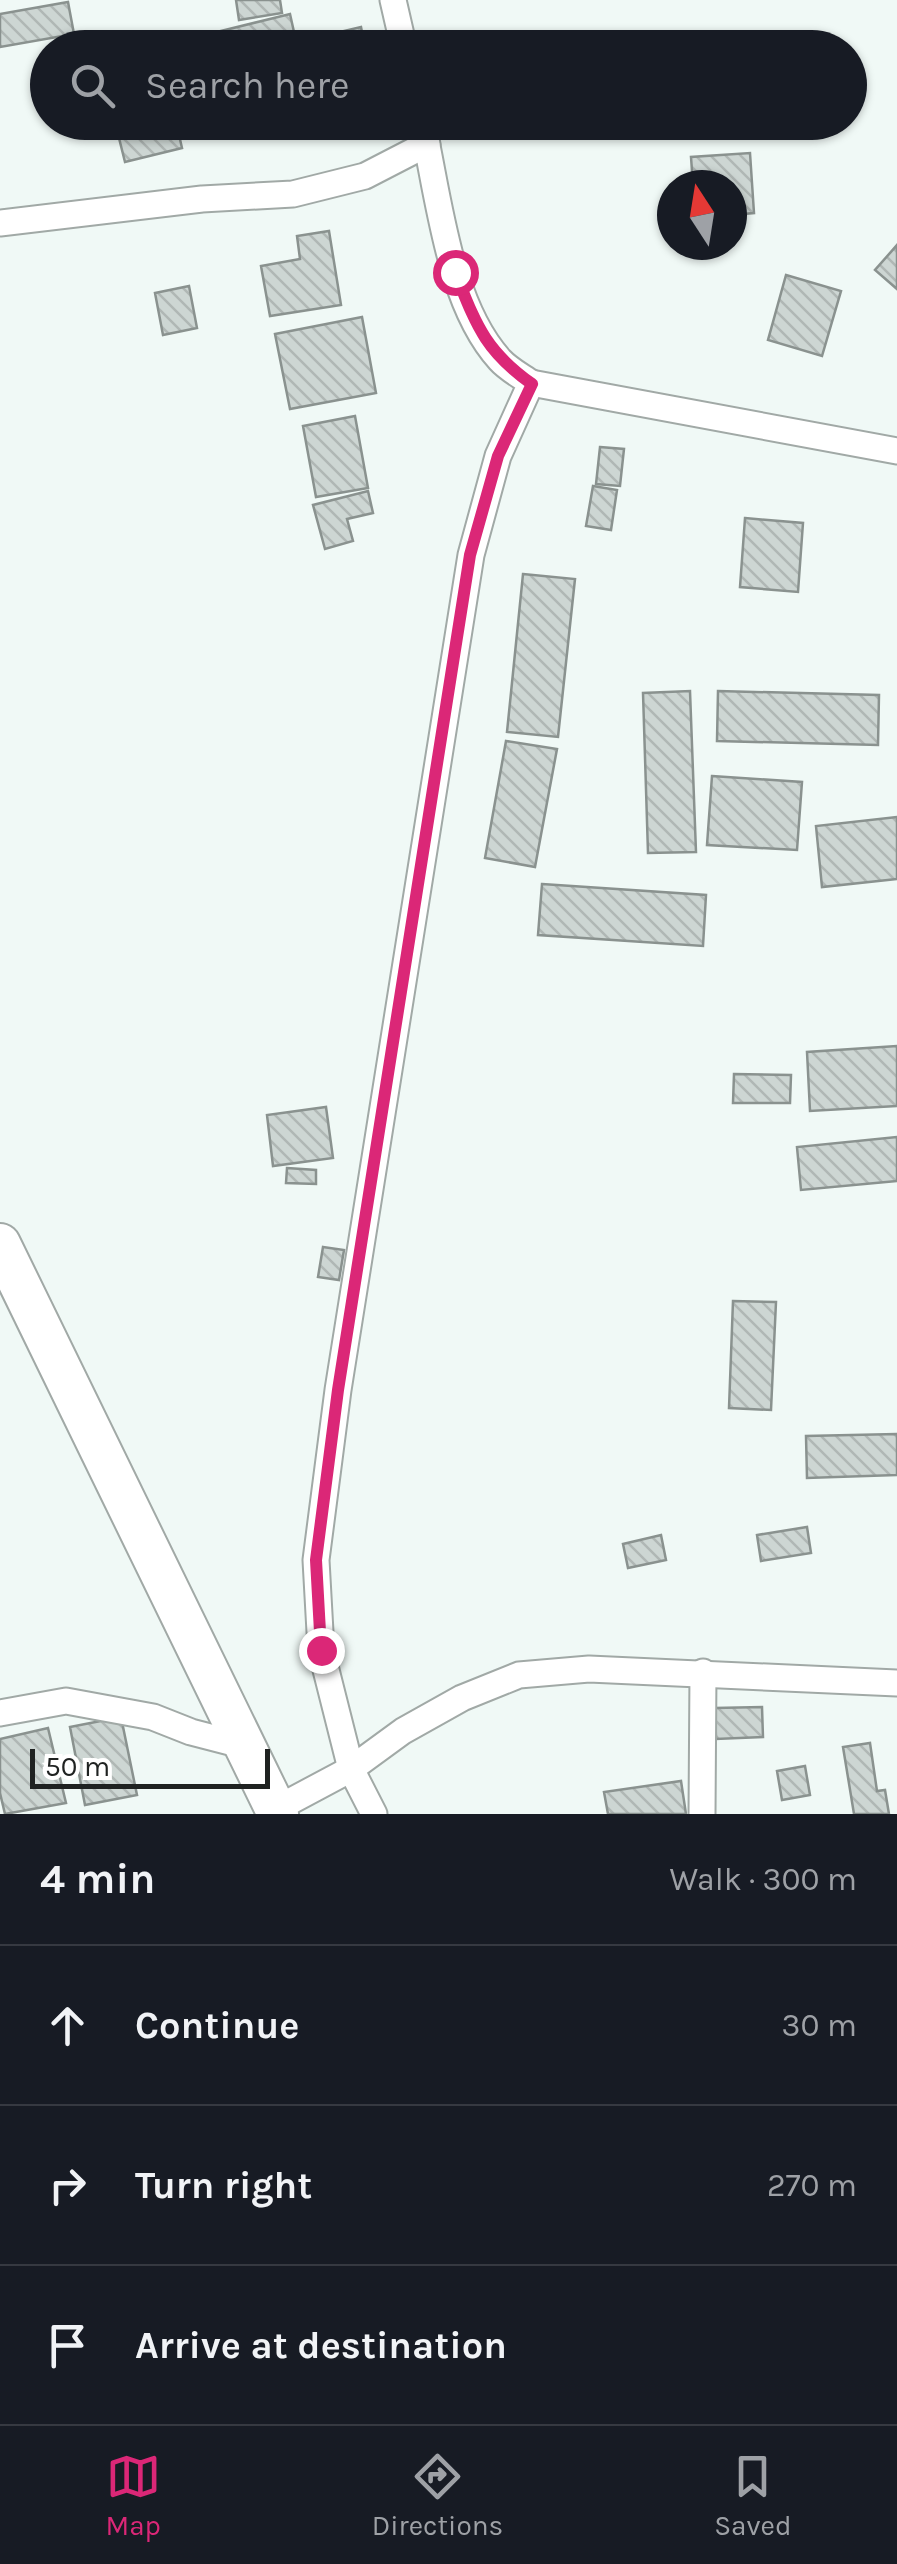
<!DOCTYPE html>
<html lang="en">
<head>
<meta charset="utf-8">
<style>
  :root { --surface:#171b24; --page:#242831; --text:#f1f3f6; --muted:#9ea1a6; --line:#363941; --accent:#db2777 }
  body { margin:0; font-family:Karla,sans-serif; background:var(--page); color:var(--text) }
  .compass { position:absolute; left:657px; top:170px; width:90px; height:90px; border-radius:50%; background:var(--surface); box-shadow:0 2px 8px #0004; rotate:348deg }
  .scale { position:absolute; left:30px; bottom:25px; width:240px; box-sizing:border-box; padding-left:10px; border:5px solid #1f2221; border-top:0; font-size:28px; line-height:35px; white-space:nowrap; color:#1f2221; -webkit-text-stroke:8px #fff; paint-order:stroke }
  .stop { position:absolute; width:30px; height:30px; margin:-22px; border:8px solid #db2777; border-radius:50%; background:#fff }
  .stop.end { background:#db2777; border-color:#fff; box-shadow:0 2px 10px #0008 }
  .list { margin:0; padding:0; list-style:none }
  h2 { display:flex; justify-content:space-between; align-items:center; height:130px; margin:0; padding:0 40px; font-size:42px }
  h2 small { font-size:32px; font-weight:400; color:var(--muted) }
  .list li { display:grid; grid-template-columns:65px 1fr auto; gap:30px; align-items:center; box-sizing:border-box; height:160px; padding:0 40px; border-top:2px solid var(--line) }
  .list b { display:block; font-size:38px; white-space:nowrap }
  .list em { font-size:32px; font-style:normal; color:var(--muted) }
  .icon { flex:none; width:55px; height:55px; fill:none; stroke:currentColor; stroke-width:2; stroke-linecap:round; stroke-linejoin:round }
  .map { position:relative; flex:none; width:897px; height:1814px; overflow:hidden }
  .search { position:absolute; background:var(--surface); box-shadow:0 2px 8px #0004; left:30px; right:30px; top:30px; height:110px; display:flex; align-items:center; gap:25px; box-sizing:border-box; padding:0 35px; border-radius:55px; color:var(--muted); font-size:38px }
  .sheet { height:610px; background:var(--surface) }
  nav { display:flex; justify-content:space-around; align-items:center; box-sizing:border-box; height:140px; border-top:2px solid var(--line); background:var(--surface); font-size:28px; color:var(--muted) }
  nav a { display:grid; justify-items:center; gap:5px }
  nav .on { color:var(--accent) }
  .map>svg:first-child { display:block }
  .building { fill:url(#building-back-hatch); stroke:#8a928f; stroke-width:2.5 }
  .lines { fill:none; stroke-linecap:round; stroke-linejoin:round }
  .street-casing { stroke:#a1a9a6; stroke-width:29 }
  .primary-casing { stroke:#a1a9a6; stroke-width:44 }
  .street { stroke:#fff; stroke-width:25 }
  .primary { stroke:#fff; stroke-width:40 }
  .route { stroke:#db2777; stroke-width:12 }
</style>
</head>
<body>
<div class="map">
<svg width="897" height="1814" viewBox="0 0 897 1814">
  <defs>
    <pattern id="building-back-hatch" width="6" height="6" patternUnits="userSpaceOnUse" patternTransform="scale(2.5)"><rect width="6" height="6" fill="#cdd6d3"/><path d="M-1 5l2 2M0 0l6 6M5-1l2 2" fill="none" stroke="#b0b7b5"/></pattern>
  </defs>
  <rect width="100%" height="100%" fill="#f0f9f6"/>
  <g class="building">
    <polygon points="236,0 280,0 282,13 239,20"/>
    <polygon points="68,2 74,34 0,47 0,14"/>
    <polygon points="290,14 294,32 217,48 213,33"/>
    <polygon points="361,27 365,48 307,48 306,40"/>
    <polygon points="115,122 176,122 182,148 125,162"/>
    <polygon points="210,122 267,122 214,135"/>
    <polygon points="750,153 754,213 732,215 732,185 693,185 691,157"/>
    <polygon points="329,231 341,305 270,316 261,266 300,259 297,236"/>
    <polygon points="897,245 897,289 875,270"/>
    <polygon points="786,275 841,291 822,356 768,340"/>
    <polygon points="189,286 197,328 163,335 155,293"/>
    <polygon points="362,317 376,393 290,409 275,334"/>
    <polygon points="355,416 368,488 316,497 303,426"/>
    <polygon points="600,447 624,449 620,486 596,484"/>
    <polygon points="593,486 617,490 611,530 586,526"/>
    <polygon points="368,491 373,513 347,519 353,541 325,549 313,505"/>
    <polygon points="745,518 803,523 798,592 740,587"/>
    <polygon points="523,574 575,579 558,737 507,732"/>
    <polygon points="690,691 696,852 648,853 643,693"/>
    <polygon points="718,691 879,695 878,745 717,741"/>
    <polygon points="506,741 557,749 535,867 485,858"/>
    <polygon points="712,776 802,782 797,850 707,845"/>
    <polygon points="897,817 897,879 822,887 816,826"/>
    <polygon points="542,884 706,895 703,946 538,935"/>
    <polygon points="897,1046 897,1106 810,1111 807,1052"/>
    <polygon points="734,1074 791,1075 790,1103 733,1103"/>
    <polygon points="326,1107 333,1158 273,1166 267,1115"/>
    <polygon points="897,1137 897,1181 801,1190 797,1147"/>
    <polygon points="287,1168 316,1170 316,1184 286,1183"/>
    <polygon points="323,1247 344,1250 339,1280 318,1277"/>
    <polygon points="733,1301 776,1302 771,1410 729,1408"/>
    <polygon points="897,1434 897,1475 807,1478 806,1436"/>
    <polygon points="807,1527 811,1553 761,1561 757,1535"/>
    <polygon points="661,1535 666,1560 628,1568 623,1544"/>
    <polygon points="762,1707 763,1737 716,1739 715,1708"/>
    <polygon points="121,1717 137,1795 85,1805 70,1727"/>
    <polygon points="48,1728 66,1803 5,1814 0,1793 0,1739"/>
    <polygon points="870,1743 877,1791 885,1790 889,1814 854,1814 843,1747"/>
    <polygon points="805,1766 810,1795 782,1800 777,1771"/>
    <polygon points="681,1781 686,1814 608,1814 604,1792"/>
  </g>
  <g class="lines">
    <defs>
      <g id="street">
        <polyline points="393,0 404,48"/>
        <polyline points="0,223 202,199 293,194 365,176 427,144"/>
        <polyline points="531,383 897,451"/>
        <polyline points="0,1713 66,1701 153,1717 191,1732 245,1746"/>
        <polyline points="276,1809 351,1769 403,1731 462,1698 519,1675 589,1669 897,1683"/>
        <path d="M 374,1814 L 351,1769 L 321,1650 L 316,1560 L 338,1390 L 471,555 L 498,456 L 531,383 C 521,376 508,369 500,360 C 448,303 439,196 422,122"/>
        <polyline points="702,1814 703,1672"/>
      </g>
      <polyline id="primary" points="0,1244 278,1814"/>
    </defs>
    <use href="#street" class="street-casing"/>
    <use href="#primary" class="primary-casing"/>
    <use href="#street" class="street"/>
    <use href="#primary" class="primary"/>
  </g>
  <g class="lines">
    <path class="route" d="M 321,1650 L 316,1560 L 338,1390 L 470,555 L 498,456 L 532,384 C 484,350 476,324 455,272"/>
  </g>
</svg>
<svg class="compass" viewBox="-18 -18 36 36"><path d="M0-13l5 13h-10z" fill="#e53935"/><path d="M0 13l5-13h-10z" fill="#9ea1a6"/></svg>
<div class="scale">50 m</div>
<div class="stop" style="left:455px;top:272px"></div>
<div class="stop end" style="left:321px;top:1650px"></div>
<div class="search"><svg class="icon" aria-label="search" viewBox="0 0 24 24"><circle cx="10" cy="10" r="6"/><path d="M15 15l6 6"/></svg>Search here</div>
</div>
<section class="sheet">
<h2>4 min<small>Walk · 300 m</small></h2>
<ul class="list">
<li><svg class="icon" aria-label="ahead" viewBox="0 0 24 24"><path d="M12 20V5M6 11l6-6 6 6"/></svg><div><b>Continue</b></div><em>30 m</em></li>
<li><svg class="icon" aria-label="right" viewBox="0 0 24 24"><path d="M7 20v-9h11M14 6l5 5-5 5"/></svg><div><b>Turn right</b></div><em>270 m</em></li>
<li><svg class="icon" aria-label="arrive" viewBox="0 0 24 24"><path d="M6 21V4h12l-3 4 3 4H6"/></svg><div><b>Arrive at destination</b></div></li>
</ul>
</section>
<nav>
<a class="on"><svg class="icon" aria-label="map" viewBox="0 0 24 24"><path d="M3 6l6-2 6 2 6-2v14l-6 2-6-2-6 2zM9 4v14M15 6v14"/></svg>Map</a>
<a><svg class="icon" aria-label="directions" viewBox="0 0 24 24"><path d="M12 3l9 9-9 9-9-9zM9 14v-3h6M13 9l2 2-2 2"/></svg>Directions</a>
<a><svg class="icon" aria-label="saved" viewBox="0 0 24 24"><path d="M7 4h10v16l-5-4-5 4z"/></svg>Saved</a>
</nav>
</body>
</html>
